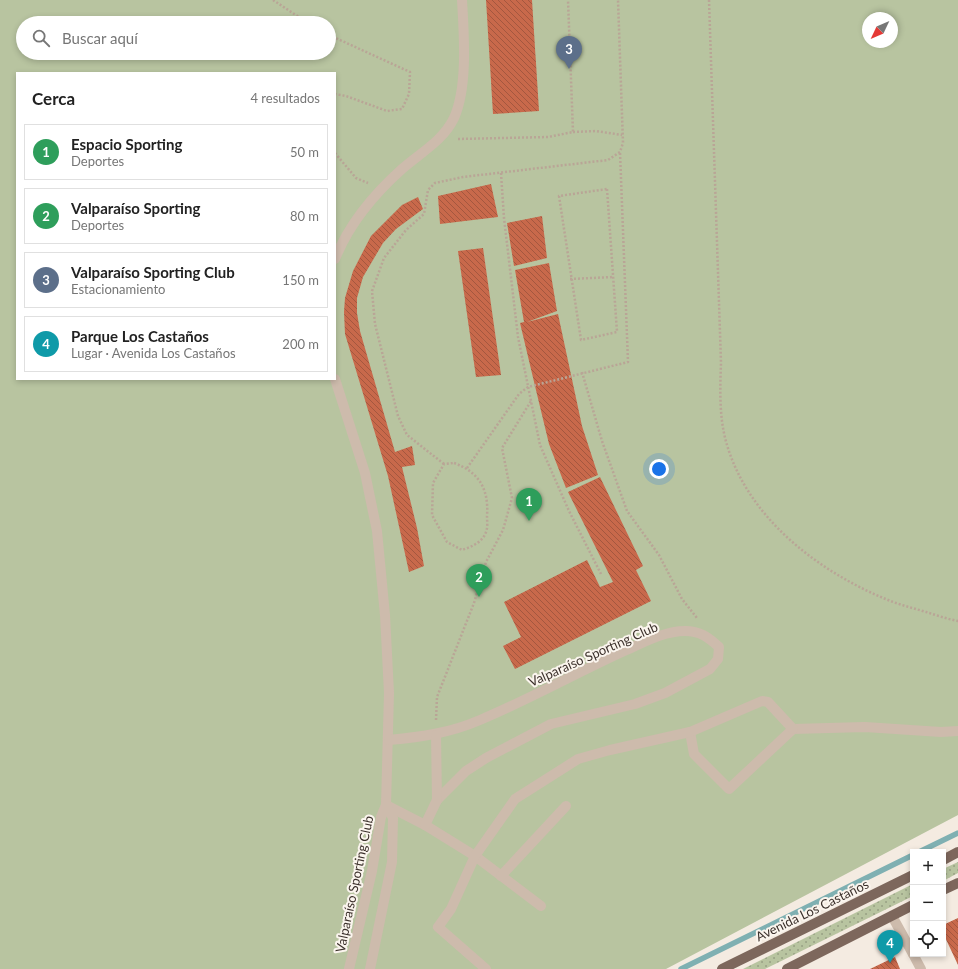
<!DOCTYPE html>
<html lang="es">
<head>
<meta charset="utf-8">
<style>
  :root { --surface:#fff; --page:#f2f2f2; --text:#222; --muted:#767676; --line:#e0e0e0; --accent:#d93025 }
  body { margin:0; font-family:Lato,sans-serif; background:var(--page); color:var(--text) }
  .controls { position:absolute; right:12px; bottom:12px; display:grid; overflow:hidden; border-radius:0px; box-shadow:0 2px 6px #0003 }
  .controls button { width:36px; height:36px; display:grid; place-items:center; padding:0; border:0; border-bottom:1px solid var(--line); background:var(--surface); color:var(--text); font:20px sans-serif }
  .compass { position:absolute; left:862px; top:12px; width:36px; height:36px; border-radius:50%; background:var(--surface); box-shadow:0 2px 6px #0003; rotate:226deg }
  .you { position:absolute; left:659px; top:469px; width:14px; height:14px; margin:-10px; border:3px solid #fff; border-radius:50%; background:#1a73e8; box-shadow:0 0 0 6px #1a73e833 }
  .badge { display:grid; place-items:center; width:26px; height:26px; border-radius:50%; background:var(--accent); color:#fff; font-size:13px; font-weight:700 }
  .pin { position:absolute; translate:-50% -33px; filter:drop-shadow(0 1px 2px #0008) }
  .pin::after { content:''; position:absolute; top:21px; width:14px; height:12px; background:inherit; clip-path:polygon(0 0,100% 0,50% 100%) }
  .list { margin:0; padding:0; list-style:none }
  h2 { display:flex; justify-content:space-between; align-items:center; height:52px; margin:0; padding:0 16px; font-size:17px }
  h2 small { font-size:13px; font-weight:400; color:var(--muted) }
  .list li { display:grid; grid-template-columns:26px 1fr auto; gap:12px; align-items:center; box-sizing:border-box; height:56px; margin:0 8px 8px; padding:0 8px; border:1px solid var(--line); border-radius:0px }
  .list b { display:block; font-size:15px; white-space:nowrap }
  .list p { margin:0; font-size:13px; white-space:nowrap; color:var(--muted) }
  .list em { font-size:13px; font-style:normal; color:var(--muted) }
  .icon { flex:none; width:22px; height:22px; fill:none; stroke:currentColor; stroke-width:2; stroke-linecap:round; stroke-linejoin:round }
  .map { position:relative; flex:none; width:958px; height:969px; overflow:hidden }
  .search { position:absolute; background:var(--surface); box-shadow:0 2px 6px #0003; left:16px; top:16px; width:320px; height:44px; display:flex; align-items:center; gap:10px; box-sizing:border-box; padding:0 14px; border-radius:22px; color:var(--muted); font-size:15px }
  .panel { position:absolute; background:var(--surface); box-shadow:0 2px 6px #0003; left:16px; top:72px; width:320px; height:308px; border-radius:0px }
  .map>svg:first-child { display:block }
  .grass { fill:url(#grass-dots) }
  .green { fill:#b8c4a0; fill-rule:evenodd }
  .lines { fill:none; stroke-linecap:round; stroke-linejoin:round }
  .stream { stroke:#7fb0b2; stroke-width:5.5 }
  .building { fill:url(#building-back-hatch) }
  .path { stroke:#b9a596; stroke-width:2.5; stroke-dasharray:2 2; stroke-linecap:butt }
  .minor { stroke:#cdbbac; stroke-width:10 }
  .major { stroke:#7d675c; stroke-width:10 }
  .labels { text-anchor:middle; stroke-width:4; stroke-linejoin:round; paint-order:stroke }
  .street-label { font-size:13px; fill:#3b302b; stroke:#fbf5ee }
</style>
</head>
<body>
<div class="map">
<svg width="958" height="969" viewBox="0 0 958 969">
  <defs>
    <pattern id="grass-dots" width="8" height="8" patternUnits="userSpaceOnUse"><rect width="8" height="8" fill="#b8c4a0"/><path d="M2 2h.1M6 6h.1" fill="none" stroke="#97a083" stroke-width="1.8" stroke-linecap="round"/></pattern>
    <pattern id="building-back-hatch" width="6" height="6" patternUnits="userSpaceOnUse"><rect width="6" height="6" fill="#c8694b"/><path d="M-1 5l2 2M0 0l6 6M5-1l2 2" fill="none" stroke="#a4573f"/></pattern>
  </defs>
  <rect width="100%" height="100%" fill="#f4ebe1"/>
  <g class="grass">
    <polygon points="958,862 958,873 943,881 943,869"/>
    <polygon points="913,884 913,896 765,969 743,969"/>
  </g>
  <path class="green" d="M 0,0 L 958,0 L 958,815 L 666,969 L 0,969 ZM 868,18 L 892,18 L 892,42 L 868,42 ZM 23,23 L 329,23 L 329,53 L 23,53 ZM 17,73 L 335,73 L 335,379 L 17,379 Z"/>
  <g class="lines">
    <g class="stream">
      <polyline points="919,852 958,833"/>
      <polyline points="681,969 913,855"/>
    </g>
  </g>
  <g class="building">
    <polygon points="486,0 532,0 539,111 493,114"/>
    <polygon points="491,184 498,217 440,224 438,196"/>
    <polygon points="418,197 423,209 396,229 383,243 363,277 357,298 357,313 360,331 395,452 412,446 415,465 402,467 417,528 424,566 409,572 388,476 345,334 344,312 345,298 353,271 371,236 402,205"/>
    <polygon points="542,216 547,258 514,266 507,223"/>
    <polygon points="483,248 501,375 476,377 458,251"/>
    <polygon points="549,263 557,311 527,322 558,314 582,426 598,475 566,488 549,444 535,386 520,323 524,322 515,270"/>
    <polygon points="600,477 643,566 636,570 651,601 515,669 503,646 521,637 504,602 587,560 600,587 613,582 568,492"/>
    <polygon points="958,918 958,965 943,933 943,925"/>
    <polygon points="895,957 900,969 870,969"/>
  </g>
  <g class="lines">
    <g class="path">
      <polyline points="273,0 308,23"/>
      <path d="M 709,0 L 721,363 C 720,390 719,419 727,445 C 749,519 819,572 888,600 C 900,605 913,608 926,612 C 936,615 947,619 958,621"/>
      <polyline points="329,35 410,72 409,94 402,109 387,111 346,96 335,94"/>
      <polyline points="573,132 596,131 622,135"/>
      <polyline points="458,139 548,137 573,132 568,0"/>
      <polyline points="335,153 356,178 368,183"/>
      <polyline points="501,173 504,218 518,337 540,445 569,511 601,574"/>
      <polygon points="607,189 617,332 581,340 559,196"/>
      <polyline points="570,279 613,277"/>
      <polyline points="582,372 602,441 627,511 659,555 682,599 697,618"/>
      <path d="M 454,463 C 479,472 489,489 487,516 C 487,521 488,527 486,532 C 483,542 471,547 462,550 L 447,542 L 432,515 L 433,483 L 444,464 Z"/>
      <polyline points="444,464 407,435 398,416 375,324 372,291 384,258 406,230 424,214 428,190 435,183 463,177 608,160 620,152 623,143 618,0"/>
      <polyline points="467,468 519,394 528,387 628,362 620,152"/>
      <polyline points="436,720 437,697 474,603 486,562 503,530 512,498 502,448 531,401"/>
    </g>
    <g class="minor">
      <path d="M 335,259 C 349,224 374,194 402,169 C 420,153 443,141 454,118 C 468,87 464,34 462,0"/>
      <polyline points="335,379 365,473 377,531 385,615 389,693 386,805 425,825 475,856 541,906"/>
      <polyline points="690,732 694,754 729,789 793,729 865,727 941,732 958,731"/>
      <path d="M 389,740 C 421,737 450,733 480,720 C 528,700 574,674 622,652 C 641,644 663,631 685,631 C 700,631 708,637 719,647 L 718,659 L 710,669 L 665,693 L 635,704 L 551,724 L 486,758 L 466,771 L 437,800"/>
      <polyline points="425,825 437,800 436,735"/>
      <polyline points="501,876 566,806"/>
      <polyline points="892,916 913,954"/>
      <polyline points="913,954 921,969"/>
      <polyline points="349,969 372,871 381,817 386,805 393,818 392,862 370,969"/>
      <polyline points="486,969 438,927 451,909 475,856 515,799 578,759 610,750 690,732 762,701 768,702 793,729"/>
    </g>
    <g class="major">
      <polyline points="943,860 958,852"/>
      <polyline points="943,890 958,883"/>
      <polyline points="722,969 913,875"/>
      <polyline points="787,969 913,905"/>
    </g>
  </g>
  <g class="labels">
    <g class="street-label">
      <text transform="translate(593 654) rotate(-24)" y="5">Valparaíso Sporting Club</text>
      <text transform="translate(354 884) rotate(-78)" y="5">Valparaíso Sporting Club</text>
      <text transform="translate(812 910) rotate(-26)" y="5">Avenida Los Castaños</text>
    </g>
  </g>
</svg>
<div class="controls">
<button>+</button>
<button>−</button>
<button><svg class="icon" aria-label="locate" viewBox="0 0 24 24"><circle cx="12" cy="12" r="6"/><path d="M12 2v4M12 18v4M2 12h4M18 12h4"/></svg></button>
</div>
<svg class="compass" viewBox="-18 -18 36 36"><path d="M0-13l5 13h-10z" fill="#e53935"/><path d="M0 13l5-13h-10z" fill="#767676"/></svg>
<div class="you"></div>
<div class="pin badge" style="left:529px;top:521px;background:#2e9e5b">1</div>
<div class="pin badge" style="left:479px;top:597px;background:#2e9e5b">2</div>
<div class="pin badge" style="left:569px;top:69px;background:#5c6f8a">3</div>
<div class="pin badge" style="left:890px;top:963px;background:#0f9aa8">4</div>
<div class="search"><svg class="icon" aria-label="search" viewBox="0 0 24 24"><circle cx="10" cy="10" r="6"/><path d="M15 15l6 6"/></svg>Buscar aquí</div>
<section class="panel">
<h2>Cerca<small>4 resultados</small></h2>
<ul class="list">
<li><span class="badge" style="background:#2e9e5b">1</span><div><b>Espacio Sporting</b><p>Deportes</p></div><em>50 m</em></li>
<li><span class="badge" style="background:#2e9e5b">2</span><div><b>Valparaíso Sporting</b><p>Deportes</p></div><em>80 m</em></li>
<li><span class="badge" style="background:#5c6f8a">3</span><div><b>Valparaíso Sporting Club</b><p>Estacionamiento</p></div><em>150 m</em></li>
<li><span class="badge" style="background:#0f9aa8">4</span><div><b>Parque Los Castaños</b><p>Lugar · Avenida Los Castaños</p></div><em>200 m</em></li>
</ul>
</section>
</div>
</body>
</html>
